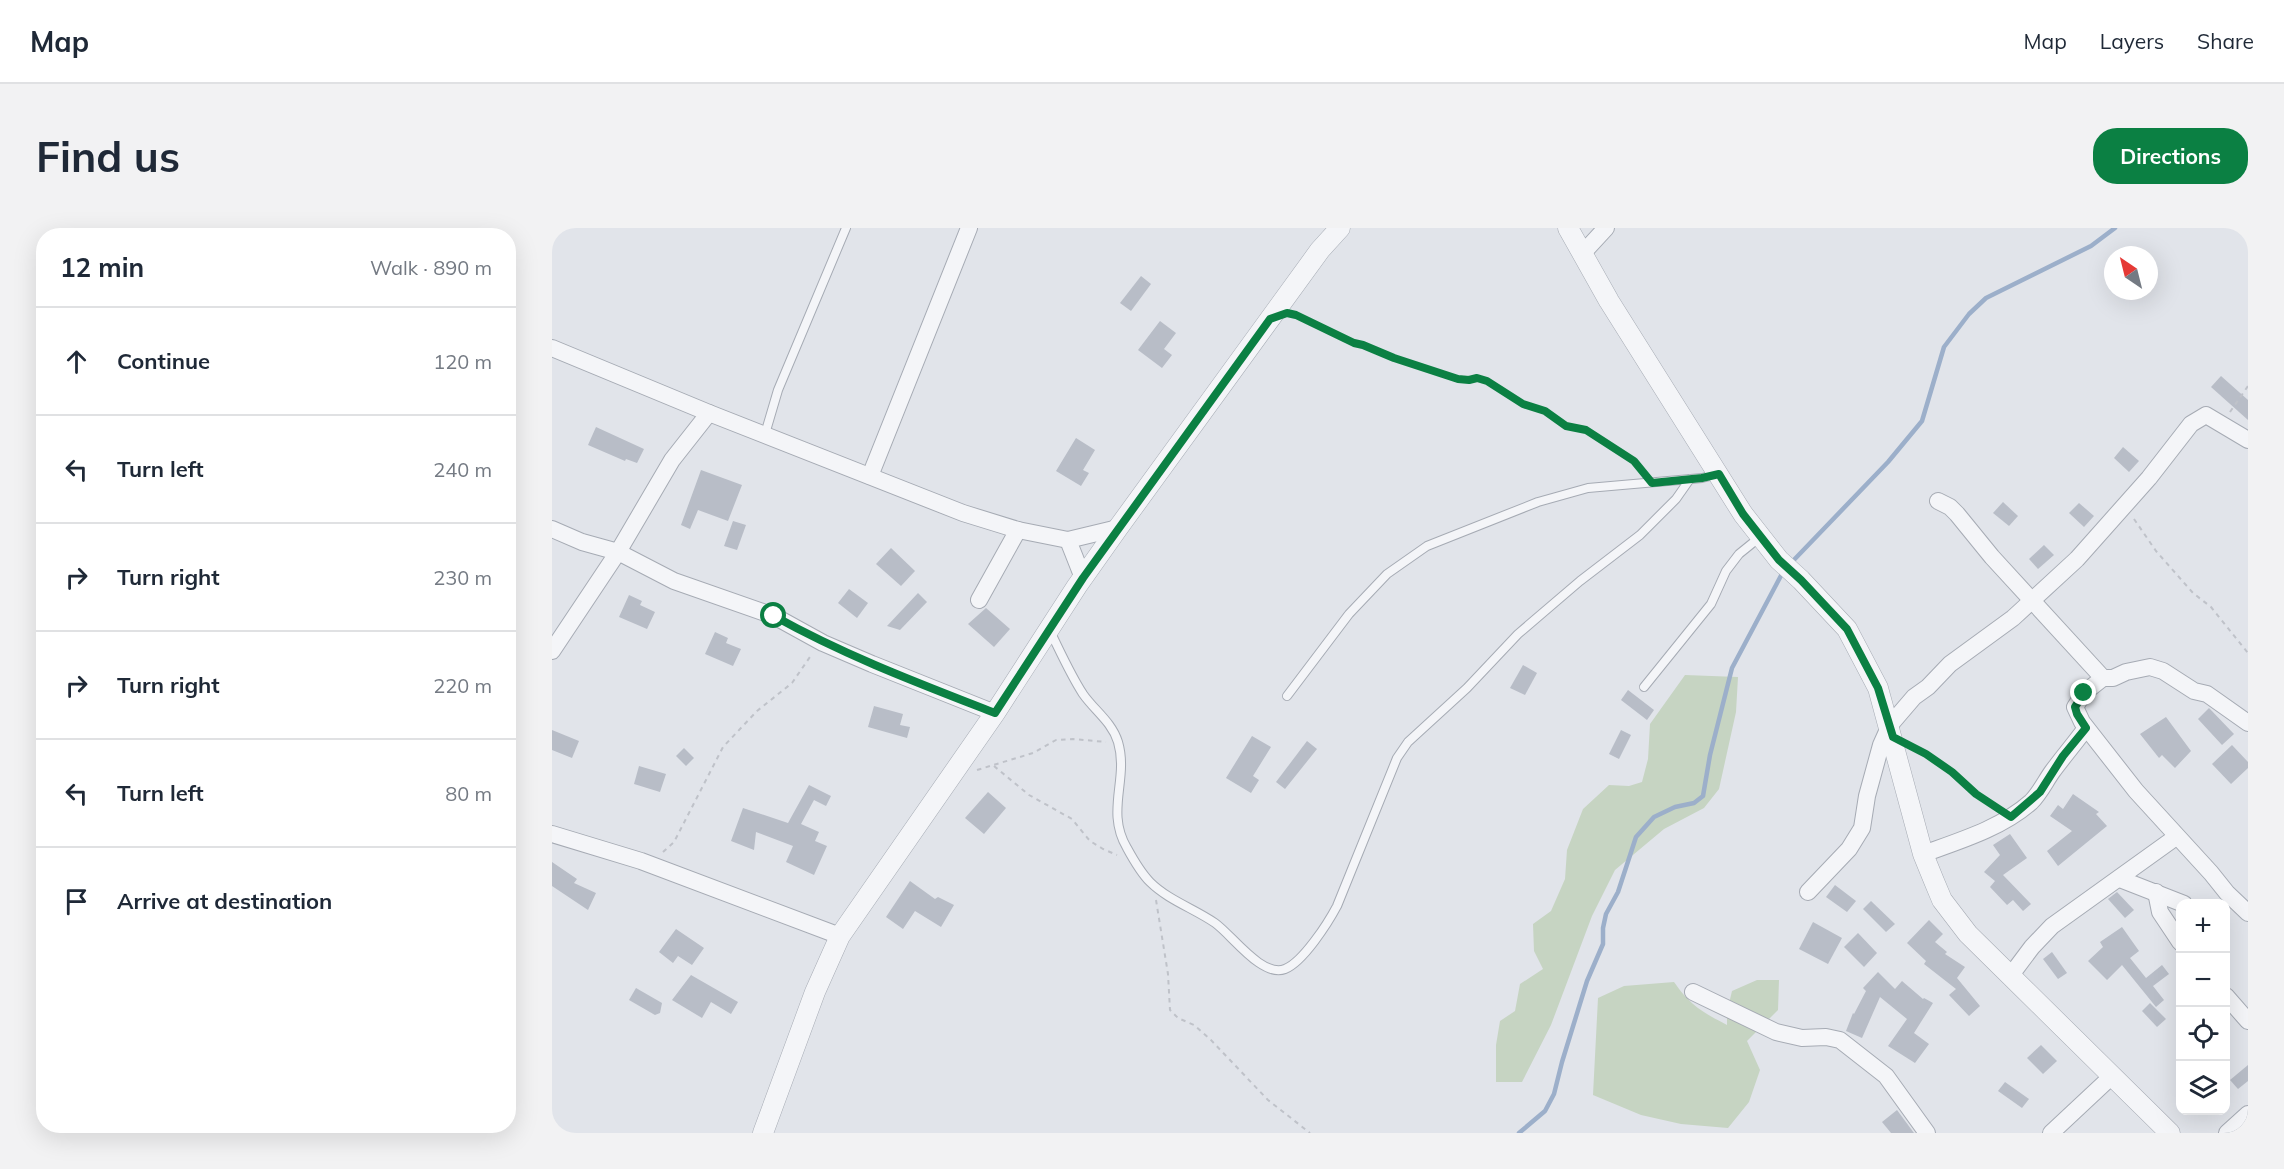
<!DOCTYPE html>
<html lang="en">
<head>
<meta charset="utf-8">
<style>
  :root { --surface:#fff; --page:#f2f2f3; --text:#1f2937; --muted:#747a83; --line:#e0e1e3; --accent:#0b8043 }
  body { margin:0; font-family:Mulish,sans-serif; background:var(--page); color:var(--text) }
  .controls { position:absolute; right:18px; bottom:18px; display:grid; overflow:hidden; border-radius:12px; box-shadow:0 6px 24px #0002 }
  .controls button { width:54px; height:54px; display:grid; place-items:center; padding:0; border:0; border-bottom:2px solid var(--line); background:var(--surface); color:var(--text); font:30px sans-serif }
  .compass { position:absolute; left:1552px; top:18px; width:54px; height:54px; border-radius:50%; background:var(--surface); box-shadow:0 6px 24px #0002; rotate:325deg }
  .stop { position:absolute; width:18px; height:18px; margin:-14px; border:4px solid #0b8043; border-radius:50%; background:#fff }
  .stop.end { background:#0b8043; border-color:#fff; box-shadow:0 2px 6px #0008 }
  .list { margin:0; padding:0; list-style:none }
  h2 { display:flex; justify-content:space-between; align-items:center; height:78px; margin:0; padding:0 24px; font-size:26px }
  h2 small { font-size:20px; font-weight:400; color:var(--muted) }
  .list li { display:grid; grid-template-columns:39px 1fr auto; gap:18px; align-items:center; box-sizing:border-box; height:108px; padding:0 24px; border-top:2px solid var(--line) }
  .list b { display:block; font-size:22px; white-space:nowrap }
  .list em { font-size:20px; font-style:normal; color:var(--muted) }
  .icon { flex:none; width:33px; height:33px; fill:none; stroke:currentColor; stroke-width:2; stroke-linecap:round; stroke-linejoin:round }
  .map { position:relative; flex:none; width:1696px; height:905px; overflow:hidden; border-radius:24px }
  header { display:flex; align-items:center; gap:36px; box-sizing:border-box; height:84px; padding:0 30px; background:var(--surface); border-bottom:2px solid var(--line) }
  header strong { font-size:28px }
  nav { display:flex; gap:33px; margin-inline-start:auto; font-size:21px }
  .intro { display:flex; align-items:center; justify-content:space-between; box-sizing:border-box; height:144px; padding:0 36px }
  h1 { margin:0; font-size:42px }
  .button { padding:15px 27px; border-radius:24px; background:var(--accent); color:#fff; font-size:21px; font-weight:700 }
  main { display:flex; gap:36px; padding:0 36px }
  aside { flex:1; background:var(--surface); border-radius:24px; box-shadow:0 6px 24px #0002 }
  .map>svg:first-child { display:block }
  .green { fill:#c6d4c2 }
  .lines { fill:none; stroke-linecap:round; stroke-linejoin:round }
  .stream { stroke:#9cafca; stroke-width:4.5 }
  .building { fill:#b8bdc7 }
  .service-casing { stroke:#a6abb4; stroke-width:10 }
  .minor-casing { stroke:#a6abb4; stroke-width:18 }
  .tertiary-casing { stroke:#a6abb4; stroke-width:21 }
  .path { stroke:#bfc2c9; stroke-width:2; stroke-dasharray:4.5 4.5; stroke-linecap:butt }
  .service { stroke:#f4f5f8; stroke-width:8 }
  .minor { stroke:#f4f5f8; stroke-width:16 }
  .tertiary { stroke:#f4f5f8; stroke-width:20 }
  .route { stroke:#0b8043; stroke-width:8 }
</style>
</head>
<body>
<header>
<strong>Map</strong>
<nav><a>Map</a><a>Layers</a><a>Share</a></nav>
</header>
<div class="intro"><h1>Find us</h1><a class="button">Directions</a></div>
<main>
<aside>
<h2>12 min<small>Walk · 890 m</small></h2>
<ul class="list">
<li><svg class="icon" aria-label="ahead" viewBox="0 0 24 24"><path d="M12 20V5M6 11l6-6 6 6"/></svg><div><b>Continue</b></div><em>120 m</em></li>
<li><svg class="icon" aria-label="left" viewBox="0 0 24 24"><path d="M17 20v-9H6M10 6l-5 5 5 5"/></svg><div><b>Turn left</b></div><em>240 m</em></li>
<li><svg class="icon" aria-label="right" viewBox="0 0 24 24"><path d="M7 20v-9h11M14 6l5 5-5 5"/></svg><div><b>Turn right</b></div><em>230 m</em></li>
<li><svg class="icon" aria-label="right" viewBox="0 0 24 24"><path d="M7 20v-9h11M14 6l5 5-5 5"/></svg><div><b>Turn right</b></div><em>220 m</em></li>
<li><svg class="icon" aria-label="left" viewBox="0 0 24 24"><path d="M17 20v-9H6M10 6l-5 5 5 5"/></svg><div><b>Turn left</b></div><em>80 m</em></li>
<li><svg class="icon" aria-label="arrive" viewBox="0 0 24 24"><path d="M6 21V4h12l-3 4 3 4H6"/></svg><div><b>Arrive at destination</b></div></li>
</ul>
</aside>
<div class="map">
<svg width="1696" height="905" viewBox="0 0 1696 905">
  <rect width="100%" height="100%" fill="#e1e4ea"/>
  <g class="green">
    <polygon points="1133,447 1186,449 1184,484 1167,561 1152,580 1112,601 1063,642 1040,688 999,797 970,854 944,854 944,817 948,793 963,783 968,756 991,741 982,723 981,696 999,683 1013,651 1015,622 1031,581 1057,557 1077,558 1090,554 1096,531 1098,496"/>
    <path d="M 1205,752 L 1227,752 L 1226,782 L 1195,813 L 1208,842 L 1197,874 L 1176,900 L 1129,896 L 1089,887 L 1041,867 L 1046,770 L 1072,758 L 1122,754 C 1138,777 1150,784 1175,797 L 1175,784 L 1180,763 Z"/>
  </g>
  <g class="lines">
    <g class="stream">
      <polyline points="1238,336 1336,234 1370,193 1392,119 1417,86 1434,70 1539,18 1563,0"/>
      <polyline points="967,905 993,883 1002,866 1010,834 1035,753 1051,716 1051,700 1054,686 1066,664 1084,609 1102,589 1123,579 1142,575 1151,568 1158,527 1180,440 1232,342"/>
    </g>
  </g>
  <g class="building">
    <polygon points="589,48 599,56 579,83 568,75"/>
    <polygon points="608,93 624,105 612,121 620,127 610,140 586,122"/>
    <polygon points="1669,148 1696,172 1696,192 1659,159"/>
    <polygon points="44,199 92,221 85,235 74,231 73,233 36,217"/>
    <polygon points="524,210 543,222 531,242 537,245 529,258 504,243"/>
    <polygon points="1571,219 1587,233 1577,244 1562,230"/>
    <polygon points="149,242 190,257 176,293 146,282 138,301 129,297"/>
    <polygon points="1451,274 1466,288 1457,298 1441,285"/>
    <polygon points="1527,275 1542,288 1532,299 1517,285"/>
    <polygon points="181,293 194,297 185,322 172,318"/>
    <polygon points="1492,317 1502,327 1486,341 1477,331"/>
    <polygon points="339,320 363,343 349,358 324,336"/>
    <polygon points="297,361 316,375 305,390 286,375"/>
    <polygon points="366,365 375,374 348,402 335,398"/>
    <polygon points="77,367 90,373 88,377 103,384 95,401 67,389"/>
    <polygon points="434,380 458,401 442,419 416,396"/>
    <polygon points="163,404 176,410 174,415 189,421 181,438 153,426"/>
    <polygon points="971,437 985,445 973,467 958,460"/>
    <polygon points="1076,462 1102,482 1095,492 1069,472"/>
    <polygon points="322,478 351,486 348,497 358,499 355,510 316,499"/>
    <polygon points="1657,480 1682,506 1670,517 1646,491"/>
    <polygon points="1614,489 1639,523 1623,540 1610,527 1607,530 1588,506"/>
    <polygon points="0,502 27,513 20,530 0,522"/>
    <polygon points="1069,502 1079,507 1067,531 1057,526"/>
    <polygon points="700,508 719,519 701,548 707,552 699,565 674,550"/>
    <polygon points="755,513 765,521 733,561 724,554"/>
    <polygon points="1680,517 1696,534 1696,540 1679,556 1660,536"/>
    <polygon points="132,520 142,530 134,538 124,528"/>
    <polygon points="87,538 114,546 108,564 82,556"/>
    <polygon points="257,557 279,568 274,578 262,572 249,596 267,604 263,613 275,618 262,647 234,634 241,618 204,604 202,622 179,613 191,580 236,595"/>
    <polygon points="436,564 454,580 432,606 413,590"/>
    <polygon points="1521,566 1547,584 1544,586 1555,598 1506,638 1495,623 1520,603 1498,588 1506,577 1511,581"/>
    <polygon points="1458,606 1475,630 1451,647 1479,676 1471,683 1461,672 1455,677 1438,659 1443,653 1432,644 1448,627 1441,617"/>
    <polygon points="0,634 25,651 22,655 44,665 36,682 0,658"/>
    <polygon points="358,653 383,671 386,669 402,677 389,699 363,683 351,701 334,689"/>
    <polygon points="1283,657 1304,673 1295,684 1274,669"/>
    <polygon points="1565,664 1582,682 1573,690 1556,671"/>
    <polygon points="1319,673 1343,696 1334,704 1311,681"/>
    <polygon points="1377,692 1391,706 1383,714 1395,724 1393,726 1413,739 1405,750 1428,778 1417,788 1397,767 1404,761 1372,736 1374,733 1355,715"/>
    <polygon points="1261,694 1290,710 1276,736 1247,721"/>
    <polygon points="1570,699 1587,723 1578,730 1594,750 1610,737 1617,746 1601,758 1612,772 1604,779 1570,737 1555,752 1536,733 1551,719 1548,714"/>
    <polygon points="124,701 152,720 140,737 126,728 121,735 107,724"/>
    <polygon points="1306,705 1325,725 1312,739 1292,719"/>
    <polygon points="1500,724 1515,745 1506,751 1491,731"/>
    <polygon points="1326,744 1343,761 1350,753 1371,771 1372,770 1381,775 1362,805 1377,816 1363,835 1336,818 1355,791 1328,769 1310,810 1294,803 1301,785 1302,786 1314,763 1311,760"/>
    <polygon points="139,747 186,774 179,786 159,774 150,790 120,772"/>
    <polygon points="84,760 110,775 108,785 103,787 77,772"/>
    <polygon points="1598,775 1614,791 1605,799 1590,783"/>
    <polygon points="1489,817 1505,833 1491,846 1475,830"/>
    <polygon points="1696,837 1696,853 1686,861 1678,852"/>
    <polygon points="1453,854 1477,871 1470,880 1446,863"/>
    <polygon points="1345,882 1362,905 1339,905 1330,894"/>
  </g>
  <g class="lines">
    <defs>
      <g id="service">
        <polyline points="213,206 226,162 294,0"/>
        <path d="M 497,401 C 508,423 518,446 531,466 C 542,482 560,494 566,514 C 577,551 553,583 575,620 C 581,631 589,645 598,654 C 616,672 643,681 663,695 C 680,707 710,750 733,741 C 751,734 776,695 785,678 L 845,530 L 856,514 L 915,460 L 966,406 L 1028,353 L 1088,307 L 1124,271 L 1138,251"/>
        <polyline points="1092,459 1159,376 1174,343 1187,326 1208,309"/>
        <polyline points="735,468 797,386 835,346 875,318 986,274 1036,260 1150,250 1166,246"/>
      </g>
      <g id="minor">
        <polyline points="1030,26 1054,0"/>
        <polyline points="0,120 157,185 411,285 466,302 516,312 566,300"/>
        <polyline points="318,248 417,0"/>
        <polyline points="1386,273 1398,279 1405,286 1440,329 1551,450 1561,450 1574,444 1598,439 1611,443 1642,463 1655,466 1696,495"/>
        <polyline points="0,301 30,314 66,324 122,353 222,388 271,415 320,436 443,485"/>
        <polyline points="516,312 531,350"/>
        <polyline points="427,372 466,302"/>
        <polyline points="0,423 66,324 120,232 157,185"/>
        <polyline points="1551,450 1532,465 1523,479 1530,494 1584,563 1659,645 1675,665 1696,685"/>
        <polyline points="0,606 89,633 288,708"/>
        <path d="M 1371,626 C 1407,613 1450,600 1479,574 C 1488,565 1493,554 1500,544 C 1511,529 1523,515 1534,500"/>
        <polyline points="1568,651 1632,676"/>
        <polyline points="1256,664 1297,621 1310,600 1315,568 1329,517 1338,497 1362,469 1376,459 1398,436 1461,390 1525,331 1597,250 1639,196 1654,187 1696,212"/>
        <polyline points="1604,664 1608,684 1628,714"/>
        <polyline points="1459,747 1480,719 1500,698 1624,609"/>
        <polyline points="1141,764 1224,804 1250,810 1274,809 1288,812 1334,848 1375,905"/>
        <polyline points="1674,768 1696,793"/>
        <polyline points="1499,905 1560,848"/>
        <polyline points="1675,905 1696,886"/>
      </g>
      <g id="tertiary">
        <polyline points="1016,0 1057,73 1191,286 1227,332 1249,352 1295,401 1326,460 1371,626 1382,653 1390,672 1416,706 1618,905"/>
        <polyline points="211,905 263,764 288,708 443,485 525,358 566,300 768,22 788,0"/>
      </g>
    </defs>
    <use href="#service" class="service-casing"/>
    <use href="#minor" class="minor-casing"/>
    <use href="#tertiary" class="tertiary-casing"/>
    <g class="path">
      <polyline points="743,86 802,115 879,143 906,151 917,152 925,150 935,153 971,176 993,183 1014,198 1034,202 1082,233 1092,244"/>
      <polyline points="1678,184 1696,158"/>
      <polyline points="1582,291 1604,323 1641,365 1659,379 1696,425"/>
      <path d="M 1359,517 C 1391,531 1416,563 1447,580"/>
      <polyline points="442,538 477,567 520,591 538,613 551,621 565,627"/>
      <polyline points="425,542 481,525 504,512 521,511 554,514"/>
      <polyline points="111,624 122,614 171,519 205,483 240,455 260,426"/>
      <polyline points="604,672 616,746 618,782 626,790 642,797 658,811 716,872 758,905"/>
    </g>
    <use href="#service" class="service"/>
    <use href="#minor" class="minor"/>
    <use href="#tertiary" class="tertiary"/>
  </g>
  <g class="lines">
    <path class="route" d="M 222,388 C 294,428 366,455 443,485 L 531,350 L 718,91 L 735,85 L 744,87 L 802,115 L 811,117 L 842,130 L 906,151 L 917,152 L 925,150 L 935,153 L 971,176 L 993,183 L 1014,198 L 1034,202 L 1082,233 L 1100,255 L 1150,250 L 1167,246 L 1191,286 L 1227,332 L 1249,352 L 1295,401 L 1326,460 L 1341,509 L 1374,526 L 1400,544 L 1424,566 L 1459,589 L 1488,564 L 1511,528 L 1534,500 L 1525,486 L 1523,479 L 1532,465"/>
  </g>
</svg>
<div class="controls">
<button>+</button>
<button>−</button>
<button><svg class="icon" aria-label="locate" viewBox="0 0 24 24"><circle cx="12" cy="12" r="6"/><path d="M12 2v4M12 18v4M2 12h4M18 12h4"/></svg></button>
<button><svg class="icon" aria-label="layers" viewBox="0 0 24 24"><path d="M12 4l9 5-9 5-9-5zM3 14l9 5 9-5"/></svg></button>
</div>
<svg class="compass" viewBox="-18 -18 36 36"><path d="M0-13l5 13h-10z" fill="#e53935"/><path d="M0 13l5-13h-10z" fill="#747a83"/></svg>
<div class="stop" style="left:222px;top:388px"></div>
<div class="stop end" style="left:1532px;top:465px"></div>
</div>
</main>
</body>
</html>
